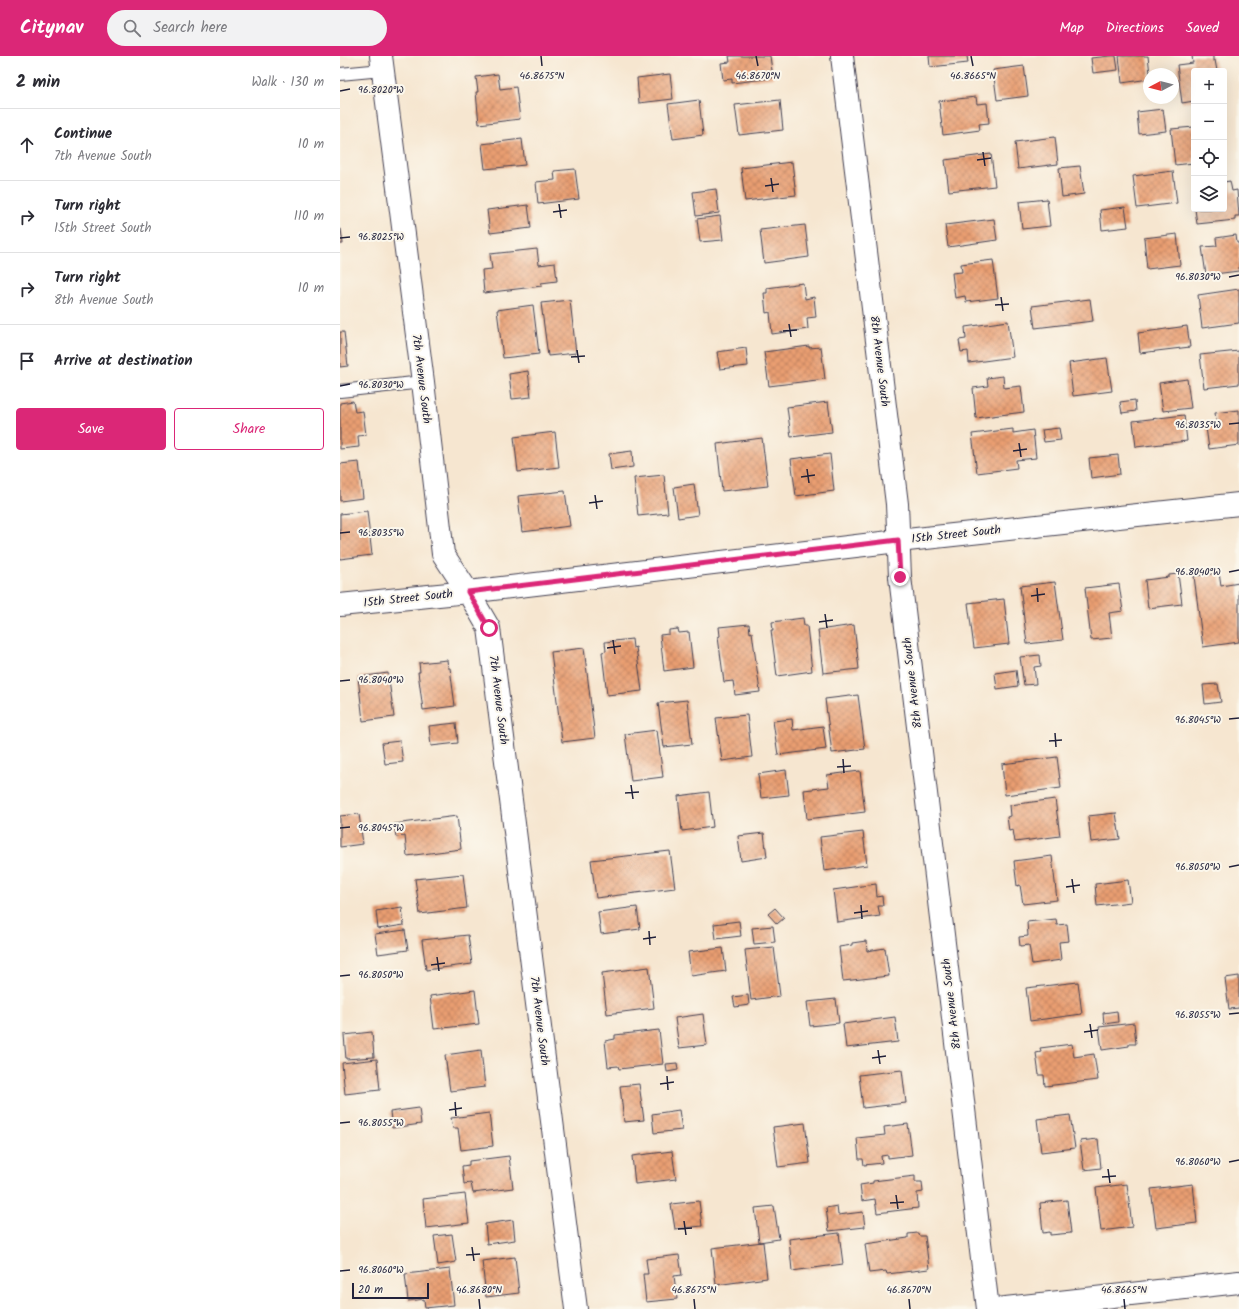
<!DOCTYPE html>
<html lang="en">
<head>
<meta charset="utf-8">
<style>
  :root { --surface:#fff; --page:#f2f2f3; --text:#2b2b33; --muted:#7c7c81; --line:#e1e1e2; --accent:#db2777 }
  body { margin:0; font-family:Kalam,sans-serif; background:var(--page); color:var(--text) }
  .controls { position:absolute; right:12px; top:12px; display:grid; overflow:hidden; border-radius:4px; box-shadow:0 4px 16px #0002 }
  .controls button { width:36px; height:36px; display:grid; place-items:center; padding:0; border:0; border-bottom:1px solid var(--line); background:var(--surface); color:var(--text); font:20px sans-serif }
  .compass { position:absolute; left:803px; top:12px; width:36px; height:36px; border-radius:50%; background:var(--surface); box-shadow:0 4px 16px #0002; rotate:263deg }
  .scale { position:absolute; left:12px; bottom:10px; width:77px; box-sizing:border-box; padding-left:4px; border:2px solid #22223b; border-top:0; font-size:11px; line-height:14px; white-space:nowrap; color:#22223b; -webkit-text-stroke:3px #fbf7ec; paint-order:stroke }
  .stop { position:absolute; width:12px; height:12px; margin:-9px; border:3px solid #db2777; border-radius:50%; background:#fff }
  .stop.end { background:#db2777; border-color:#fff; box-shadow:0 1px 4px #0008 }
  .list { margin:0; padding:0; list-style:none }
  h2 { display:flex; justify-content:space-between; align-items:center; height:52px; margin:0; padding:0 16px; font-size:17px }
  h2 small { font-size:13px; font-weight:400; color:var(--muted) }
  .list li { display:grid; grid-template-columns:26px 1fr auto; gap:12px; align-items:center; box-sizing:border-box; height:72px; padding:0 16px; border-top:1px solid var(--line) }
  .list b { display:block; font-size:15px; white-space:nowrap }
  .list p { margin:0; font-size:13px; white-space:nowrap; color:var(--muted) }
  .list em { font-size:13px; font-style:normal; color:var(--muted) }
  .actions { display:flex; gap:8px; padding:12px 16px }
  .actions a { flex:1; padding:9px 0; border:1px solid var(--accent); border-radius:4px; text-align:center; font-size:14px; color:var(--accent) }
  .actions .main { background:var(--accent); color:#fff }
  .icon { flex:none; width:22px; height:22px; fill:none; stroke:currentColor; stroke-width:2; stroke-linecap:round; stroke-linejoin:round }
  .map { position:relative; flex:none; width:899px; height:1253px; overflow:hidden }
  header { display:flex; align-items:center; gap:24px; box-sizing:border-box; height:56px; padding:0 20px; background:var(--accent); color:#fff }
  header strong { font-size:19px }
  nav { display:flex; gap:22px; margin-inline-start:auto; font-size:14px }
  .search { width:280px; height:36px; background:var(--page); display:flex; align-items:center; gap:10px; box-sizing:border-box; padding:0 14px; border-radius:22px; color:var(--muted); font-size:15px }
  main { display:flex }
  aside { flex:1; background:var(--surface) }
  .map>svg:first-child { display:block }
  .building { fill:url(#building-cross-hatch) }
  .lines { fill:none; stroke-linecap:round; stroke-linejoin:round }
  .lane-casing { stroke:#423f51; stroke-width:14 }
  .street-casing { stroke:#423f51; stroke-width:24 }
  .lane { stroke:#fff; stroke-width:12 }
  .street { stroke:#fff; stroke-width:22 }
  .route { stroke:#db2777; stroke-width:5 }
  .ticks { fill:none; stroke:#22223b; stroke-width:1.5 }
  .labels { text-anchor:middle; stroke-width:4; stroke-linejoin:round; paint-order:stroke }
  .street-label { font-size:12px; fill:#22223b; stroke:#fbf7ec }
  .ticks-label { font-size:10px; text-anchor:middle; fill:#22223b; stroke:#fbf7ec; stroke-width:4; stroke-linejoin:round; paint-order:stroke }
</style>
</head>
<body>
<header>
<strong>Citynav</strong>
<div class="search"><svg class="icon" aria-label="search" viewBox="0 0 24 24"><circle cx="10" cy="10" r="6"/><path d="M15 15l6 6"/></svg>Search here</div>
<nav><a>Map</a><a>Directions</a><a>Saved</a></nav>
</header>
<main>
<aside>
<h2>2 min<small>Walk · 130 m</small></h2>
<ul class="list">
<li><svg class="icon" aria-label="ahead" viewBox="0 0 24 24"><path d="M12 20V5M6 11l6-6 6 6"/></svg><div><b>Continue</b><p>7th Avenue South</p></div><em>10 m</em></li>
<li><svg class="icon" aria-label="right" viewBox="0 0 24 24"><path d="M7 20v-9h11M14 6l5 5-5 5"/></svg><div><b>Turn right</b><p>15th Street South</p></div><em>110 m</em></li>
<li><svg class="icon" aria-label="right" viewBox="0 0 24 24"><path d="M7 20v-9h11M14 6l5 5-5 5"/></svg><div><b>Turn right</b><p>8th Avenue South</p></div><em>10 m</em></li>
<li><svg class="icon" aria-label="arrive" viewBox="0 0 24 24"><path d="M6 21V4h12l-3 4 3 4H6"/></svg><div><b>Arrive at destination</b></div></li>
</ul>
<div class="actions"><a class="main">Save</a><a>Share</a></div>
</aside>
<div class="map">
<svg width="899" height="1253" viewBox="0 0 899 1253">
  <defs>
    <pattern id="building-cross-hatch" width="8" height="8" patternUnits="userSpaceOnUse"><rect width="8" height="8" fill="#e99e71"/><path d="M0 0l8 8M0 8l8-8" fill="none" stroke="#bc805e"/></pattern>
  </defs>
  <rect width="100%" height="100%" fill="#fbf7ec"/>
  <filter id="ink" filterUnits="userSpaceOnUse"><feTurbulence type="fractalNoise" baseFrequency=".025" numOctaves="2"/><feDisplacementMap in="SourceGraphic" scale="8" xChannelSelector="R" yChannelSelector="G"/><feConvolveMatrix kernelMatrix="1 2 1 2 8 2 1 2 1" color-interpolation-filters="sRGB"/></filter>
  <filter id="wash" filterUnits="userSpaceOnUse"><feTurbulence type="fractalNoise" baseFrequency=".012" numOctaves="4" result="noise"/><feDisplacementMap in="SourceGraphic" scale="16" xChannelSelector="R" yChannelSelector="G"/><feGaussianBlur stdDeviation="0.9" result="paint"/><feColorMatrix in="noise" values="0 0 0 0 0 0 0 0 0 0 0 0 0 0 0 0 0 1.4 0 .05"/><feComposite in="paint" operator="in"/></filter>
  <g filter="url(#wash)">
    <rect width="100%" height="100%" fill="#f6e6d0"/>
    <g id="blocks">
      <g class="building">
        <polygon points="389,0 430,0 433,22 392,27 392,23 383,24 381,7 390,6"/>
        <polygon points="589,0 627,0 628,7 590,11"/>
        <polygon points="770,0 776,0 778,14 753,17 751,2"/>
        <polygon points="779,0 808,0 810,18 809,18 809,23 782,27"/>
        <polygon points="852,0 873,0 873,5 875,4 877,15 854,15 854,45 842,47 837,9 853,7"/>
        <polygon points="684,10 688,40 657,44 653,14"/>
        <polygon points="158,18 160,33 176,31 180,63 139,68 136,36 138,36 136,21"/>
        <polygon points="330,18 333,43 299,47 297,22"/>
        <polygon points="636,41 637,48 647,47 649,67 639,68 640,74 603,79 599,45"/>
        <polygon points="359,44 363,79 333,83 328,48"/>
        <polygon points="440,44 443,74 399,79 395,49"/>
        <polygon points="823,53 826,75 799,78 797,56"/>
        <polygon points="854,71 854,107 835,109 831,73"/>
        <polygon points="715,81 718,108 678,113 675,86"/>
        <polygon points="182,83 185,109 145,113 142,88"/>
        <polygon points="651,98 655,130 609,135 605,104"/>
        <polygon points="452,106 456,139 405,145 401,112"/>
        <polygon points="740,110 744,138 722,141 719,112"/>
        <polygon points="235,113 239,143 198,148 196,126 215,124 214,115"/>
        <polygon points="833,115 837,147 797,152 793,120"/>
        <polygon points="890,125 892,135 897,134 899,160 895,160 895,164 857,168 855,153 884,153 884,126"/>
        <polygon points="376,133 379,157 356,160 353,136"/>
        <polygon points="707,143 710,170 682,173 679,146"/>
        <polygon points="188,149 191,172 150,177 147,154"/>
        <polygon points="785,151 788,171 762,174 760,154"/>
        <polygon points="380,160 383,184 360,186 357,163"/>
        <polygon points="654,163 657,184 608,191 605,169"/>
        <polygon points="465,169 469,201 424,207 420,174"/>
        <polygon points="0,173 1,173 3,188 0,188"/>
        <polygon points="837,178 840,209 807,213 804,182"/>
        <polygon points="896,179 897,187 899,187 899,215 866,219 862,191 877,190 876,182"/>
        <polygon points="197,193 199,209 215,207 217,225 201,227 202,230 144,237 142,214 152,213 150,198"/>
        <polygon points="653,204 658,242 626,246 625,240 615,242 612,217 622,216 621,208"/>
        <polygon points="463,227 465,243 474,241 476,261 467,262 468,273 432,278 430,256 426,257 424,237 427,237 427,232"/>
        <polygon points="899,233 899,267 862,272 858,239"/>
        <polygon points="750,243 753,265 695,272 692,250"/>
        <polygon points="230,244 236,297 208,300 201,247"/>
        <polygon points="193,249 199,298 163,302 157,254"/>
        <polygon points="668,265 673,301 629,307 628,295 621,296 619,284 626,283 625,271"/>
        <polygon points="847,270 850,291 800,297 798,277"/>
        <polygon points="0,276 4,276 8,310 0,311"/>
        <polygon points="469,290 469,292 481,291 485,323 429,330 424,296"/>
        <polygon points="406,292 408,310 380,313 377,296"/>
        <polygon points="899,295 899,328 864,332 860,299"/>
        <polygon points="767,302 772,335 733,340 729,307"/>
        <polygon points="188,315 191,341 172,343 169,318"/>
        <polygon points="663,320 664,332 681,330 684,356 636,362 633,332 648,330 647,322"/>
        <polygon points="847,323 851,352 823,355 819,327"/>
        <polygon points="795,344 796,355 782,357 780,346"/>
        <polygon points="13,345 15,356 23,355 26,379 18,380 19,391 0,393 0,347"/>
        <polygon points="488,346 492,376 451,381 447,351"/>
        <polygon points="899,354 899,389 869,393 866,371 877,370 875,357"/>
        <polygon points="844,359 847,385 796,391 793,365"/>
        <polygon points="719,372 721,384 704,386 702,374"/>
        <polygon points="673,373 673,377 693,374 696,402 676,404 677,412 637,417 632,378"/>
        <polygon points="215,376 219,411 178,416 174,381"/>
        <polygon points="422,382 428,430 382,435 377,388"/>
        <polygon points="292,395 293,411 271,414 269,398"/>
        <polygon points="490,398 494,435 456,440 451,403"/>
        <polygon points="778,399 780,418 751,422 749,402"/>
        <polygon points="19,406 23,442 0,445 0,408"/>
        <polygon points="324,419 328,457 298,460 294,422"/>
        <polygon points="354,428 358,459 338,462 334,431"/>
        <polygon points="225,435 230,470 182,476 178,440"/>
        <polygon points="27,455 32,499 0,503 0,458"/>
        <polygon points="879,517 881,530 899,527 899,586 863,591 854,520"/>
        <polygon points="838,518 842,548 808,552 805,524 829,521 829,519"/>
        <polygon points="715,526 723,584 687,588 680,530"/>
        <polygon points="779,528 783,555 769,557 772,582 751,584 745,532"/>
        <polygon points="664,543 669,588 634,592 628,547"/>
        <polygon points="463,562 464,570 467,570 472,615 437,620 431,574 433,574 432,566"/>
        <polygon points="409,568 410,577 412,576 420,636 395,639 393,625 384,626 378,581 380,580 379,571"/>
        <polygon points="514,569 519,613 483,617 478,574"/>
        <polygon points="338,573 339,577 349,576 353,611 324,615 320,579 329,578 329,574"/>
        <polygon points="292,583 293,592 296,591 302,635 267,639 262,596 266,595 265,586"/>
        <polygon points="244,592 255,682 222,686 211,596"/>
        <polygon points="700,599 701,610 694,611 696,628 684,629 680,601"/>
        <polygon points="107,604 108,612 110,612 115,650 83,654 78,616 80,616 79,607"/>
        <polygon points="676,614 678,630 657,633 655,617"/>
        <polygon points="48,617 54,661 23,665 18,621"/>
        <polygon points="878,628 881,646 865,648 863,629"/>
        <polygon points="518,639 525,693 492,697 485,643"/>
        <polygon points="347,644 352,688 324,691 318,647"/>
        <polygon points="407,659 412,701 382,705 376,662"/>
        <polygon points="452,663 453,674 483,670 486,693 438,699 433,665"/>
        <polygon points="116,667 118,687 91,690 89,670"/>
        <polygon points="317,674 323,721 291,725 285,678"/>
        <polygon points="60,685 63,706 45,708 42,687"/>
        <polygon points="717,701 721,732 665,739 662,708"/>
        <polygon points="446,714 449,739 421,742 418,718"/>
        <polygon points="520,715 525,756 467,763 464,734 489,731 487,719"/>
        <polygon points="369,736 373,771 342,775 338,740"/>
        <polygon points="715,743 720,780 675,786 673,774 669,775 667,761 671,760 670,749"/>
        <polygon points="776,757 780,783 751,786 748,760"/>
        <polygon points="19,758 23,788 0,791 0,760"/>
        <polygon points="117,760 121,793 67,800 65,780 56,781 54,768"/>
        <polygon points="523,776 527,809 484,815 480,781"/>
        <polygon points="424,777 427,801 401,805 398,780"/>
        <polygon points="330,795 335,832 256,842 251,804"/>
        <polygon points="712,800 717,844 683,848 680,829 677,830 674,805"/>
        <polygon points="123,818 127,852 80,858 75,823"/>
        <polygon points="788,824 791,846 757,850 755,828"/>
        <polygon points="536,828 537,841 542,840 543,850 538,850 540,860 497,866 493,834"/>
        <polygon points="62,851 64,869 38,873 36,855"/>
        <polygon points="297,851 300,873 261,878 258,856"/>
        <polygon points="435,852 444,862 437,868 428,858"/>
        <polygon points="716,863 717,869 727,868 729,885 719,886 721,904 692,908 689,889 680,890 679,881 688,880 687,866"/>
        <polygon points="399,865 401,880 376,883 374,868"/>
        <polygon points="433,870 435,886 414,888 412,872"/>
        <polygon points="65,874 68,894 38,898 35,878"/>
        <polygon points="128,879 132,908 86,914 82,884"/>
        <polygon points="526,885 527,895 545,892 549,920 503,925 499,891 512,889 512,887"/>
        <polygon points="434,891 440,940 411,944 405,894"/>
        <polygon points="383,892 386,915 351,920 348,896"/>
        <polygon points="309,911 314,952 267,958 262,917"/>
        <polygon points="899,920 899,952 889,953 885,922"/>
        <polygon points="738,926 742,958 690,965 686,932"/>
        <polygon points="135,934 139,968 94,973 90,940"/>
        <polygon points="408,939 409,949 395,951 393,941"/>
        <polygon points="496,943 499,967 470,970 467,946"/>
        <polygon points="777,955 778,966 764,968 763,957"/>
        <polygon points="363,958 367,989 339,992 335,962"/>
        <polygon points="555,961 558,986 506,992 503,968"/>
        <polygon points="794,967 796,988 789,988 789,990 762,994 759,971"/>
        <polygon points="319,974 323,1008 279,1013 278,1010 268,1011 265,985 275,983 275,979"/>
        <polygon points="32,976 34,1001 6,1003 4,979"/>
        <polygon points="732,988 734,1001 754,998 758,1024 705,1030 704,1019 699,1019 696,997 701,996 700,992"/>
        <polygon points="141,994 145,1031 110,1035 105,999"/>
        <polygon points="37,1003 40,1034 5,1038 2,1007"/>
        <polygon points="337,1007 338,1014 327,1016 326,1008"/>
        <polygon points="562,1014 566,1047 523,1052 519,1019"/>
        <polygon points="299,1028 304,1064 284,1066 280,1030"/>
        <polygon points="79,1052 81,1068 52,1072 50,1056"/>
        <polygon points="339,1054 342,1074 314,1077 312,1058"/>
        <polygon points="149,1057 153,1090 121,1094 118,1072 113,1072 111,1062"/>
        <polygon points="730,1059 735,1092 701,1096 697,1063"/>
        <polygon points="465,1067 470,1107 438,1111 433,1071"/>
        <polygon points="568,1068 572,1099 548,1102 548,1099 541,1100 542,1107 524,1109 523,1103 519,1103 517,1082 545,1079 544,1071"/>
        <polygon points="758,1083 761,1112 744,1114 740,1085"/>
        <polygon points="332,1095 336,1123 295,1128 292,1100"/>
        <polygon points="169,1100 173,1132 133,1137 131,1127 124,1128 122,1110 129,1109 129,1105"/>
        <polygon points="575,1120 575,1126 582,1126 583,1136 577,1137 578,1152 537,1157 535,1143 522,1145 520,1129 533,1127 533,1125"/>
        <polygon points="787,1128 792,1171 761,1175 756,1132"/>
        <polygon points="853,1128 857,1167 816,1172 811,1133"/>
        <polygon points="125,1138 129,1167 86,1172 83,1143"/>
        <polygon points="727,1144 731,1177 710,1179 710,1176 703,1177 700,1147"/>
        <polygon points="359,1145 362,1170 335,1173 331,1148"/>
        <polygon points="434,1150 439,1183 419,1186 415,1152"/>
        <polygon points="497,1150 498,1159 523,1156 525,1171 489,1175 486,1152"/>
        <polygon points="173,1164 175,1184 147,1188 145,1168"/>
        <polygon points="499,1177 503,1208 452,1215 449,1183"/>
        <polygon points="578,1177 579,1180 585,1180 589,1213 547,1218 546,1215 529,1217 525,1188 568,1182 568,1178"/>
        <polygon points="112,1178 116,1206 98,1209 94,1180"/>
        <polygon points="423,1186 427,1222 376,1229 372,1192"/>
        <polygon points="339,1199 342,1219 334,1220 337,1243 306,1246 303,1218 308,1218 306,1203"/>
        <polygon points="175,1201 179,1237 146,1241 142,1205"/>
        <polygon points="110,1213 114,1249 85,1252 84,1243 68,1245 65,1218"/>
      </g>
    </g>
  </g>
  <g filter="url(#ink)">
    <use href="#blocks" fill-opacity="0" stroke="#423f51" stroke-width="1"/>
    <g class="lines">
      <defs>
        <g id="lane">
          <polyline points="0,18 42,14"/>
          <polyline points="0,335 83,326"/>
        </g>
        <g id="street">
          <polyline points="41,0 83,326 103,498 128,536 149,572 236,1253"/>
          <polyline points="502,0 557,448 560,521 648,1253"/>
          <polyline points="0,549 128,536 558,485 899,448"/>
          <polyline points="656,1253 899,1226"/>
        </g>
      </defs>
      <use href="#lane" class="lane-casing"/>
      <use href="#street" class="street-casing"/>
      <use href="#lane" class="lane"/>
      <use href="#street" class="street"/>
    </g>
  </g>
  <g class="lines" filter="url(#ink)">
    <polyline class="route" points="149,572 128,536 558,484 560,521"/>
  </g>
  <path class="ticks" d="M 201,0 L 202,10M 416,0 L 418,10M 631,0 L 633,10M 0,35 L 10,33M 643,96 L 645,110M 637,104 L 651,102M 431,122 L 433,136M 425,130 L 439,128M 219,148 L 221,162M 213,156 L 227,154M 0,182 L 10,181M 889,221 L 899,219M 661,241 L 663,255M 655,249 L 669,248M 449,268 L 451,281M 443,275 L 457,274M 237,294 L 239,307M 231,301 L 245,300M 0,330 L 10,328M 889,368 L 899,367M 679,387 L 681,401M 673,395 L 687,393M 467,413 L 469,427M 461,421 L 475,419M 255,439 L 257,453M 249,447 L 263,445M 0,477 L 10,476M 889,516 L 899,514M 697,532 L 698,546M 691,540 L 705,538M 485,558 L 487,572M 479,566 L 493,564M 273,584 L 275,598M 267,592 L 281,590M 0,625 L 10,624M 889,663 L 899,662M 715,677 L 716,691M 709,685 L 722,684M 503,703 L 504,717M 497,711 L 511,710M 291,729 L 293,743M 285,737 L 299,736M 0,772 L 10,771M 889,811 L 899,809M 732,823 L 734,837M 726,831 L 740,829M 521,849 L 522,863M 514,857 L 528,855M 309,875 L 310,889M 303,883 L 316,881M 97,901 L 99,915M 91,909 L 105,907M 0,920 L 10,919M 889,958 L 899,957M 750,968 L 752,982M 744,976 L 758,974M 538,994 L 540,1008M 532,1002 L 546,1000M 327,1020 L 328,1034M 320,1028 L 334,1026M 115,1046 L 116,1060M 109,1054 L 122,1052M 0,1067 L 10,1066M 889,1106 L 899,1104M 768,1113 L 770,1127M 762,1121 L 776,1120M 556,1139 L 558,1153M 550,1147 L 564,1146M 344,1165 L 346,1179M 338,1173 L 352,1172M 132,1191 L 134,1205M 126,1199 L 140,1198M 0,1215 L 10,1214M 139,1243 L 140,1253M 354,1243 L 355,1253M 569,1243 L 570,1253M 784,1243 L 785,1253"/>
  <g class="labels">
    <g class="street-label">
      <text transform="translate(540 305) rotate(83)" y="4">8th Avenue South</text>
      <text transform="translate(82 323) rotate(83)" y="4">7th Avenue South</text>
      <text transform="translate(616 478) rotate(-6)" y="4">15th Street South</text>
      <text transform="translate(68 542) rotate(-6)" y="4">15th Street South</text>
      <text transform="translate(572 627) rotate(-97)" y="4">8th Avenue South</text>
      <text transform="translate(159 644) rotate(83)" y="4">7th Avenue South</text>
      <text transform="translate(611 948) rotate(-97)" y="4">8th Avenue South</text>
      <text transform="translate(200 965) rotate(83)" y="4">7th Avenue South</text>
    </g>
  </g>
  <g class="ticks-label">
    <text x="202" y="23">46.8675°N</text>
    <text x="418" y="23">46.8670°N</text>
    <text x="633" y="23">46.8665°N</text>
    <text x="41" y="37">96.8020°W</text>
    <text x="41" y="184">96.8025°W</text>
    <text x="858" y="224">96.8030°W</text>
    <text x="41" y="332">96.8030°W</text>
    <text x="858" y="372">96.8035°W</text>
    <text x="41" y="480">96.8035°W</text>
    <text x="858" y="519">96.8040°W</text>
    <text x="41" y="627">96.8040°W</text>
    <text x="858" y="667">96.8045°W</text>
    <text x="41" y="775">96.8045°W</text>
    <text x="858" y="814">96.8050°W</text>
    <text x="41" y="922">96.8050°W</text>
    <text x="858" y="962">96.8055°W</text>
    <text x="41" y="1070">96.8055°W</text>
    <text x="858" y="1109">96.8060°W</text>
    <text x="41" y="1217">96.8060°W</text>
    <text x="139" y="1237">46.8680°N</text>
    <text x="354" y="1237">46.8675°N</text>
    <text x="569" y="1237">46.8670°N</text>
    <text x="784" y="1237">46.8665°N</text>
  </g>
</svg>
<div class="controls">
<button>+</button>
<button>−</button>
<button><svg class="icon" aria-label="locate" viewBox="0 0 24 24"><circle cx="12" cy="12" r="6"/><path d="M12 2v4M12 18v4M2 12h4M18 12h4"/></svg></button>
<button><svg class="icon" aria-label="layers" viewBox="0 0 24 24"><path d="M12 4l9 5-9 5-9-5zM3 14l9 5 9-5"/></svg></button>
</div>
<svg class="compass" viewBox="-18 -18 36 36"><path d="M0-13l5 13h-10z" fill="#e53935"/><path d="M0 13l5-13h-10z" fill="#7c7c81"/></svg>
<div class="scale">20 m</div>
<div class="stop" style="left:149px;top:572px"></div>
<div class="stop end" style="left:560px;top:521px"></div>
</div>
</main>
</body>
</html>
